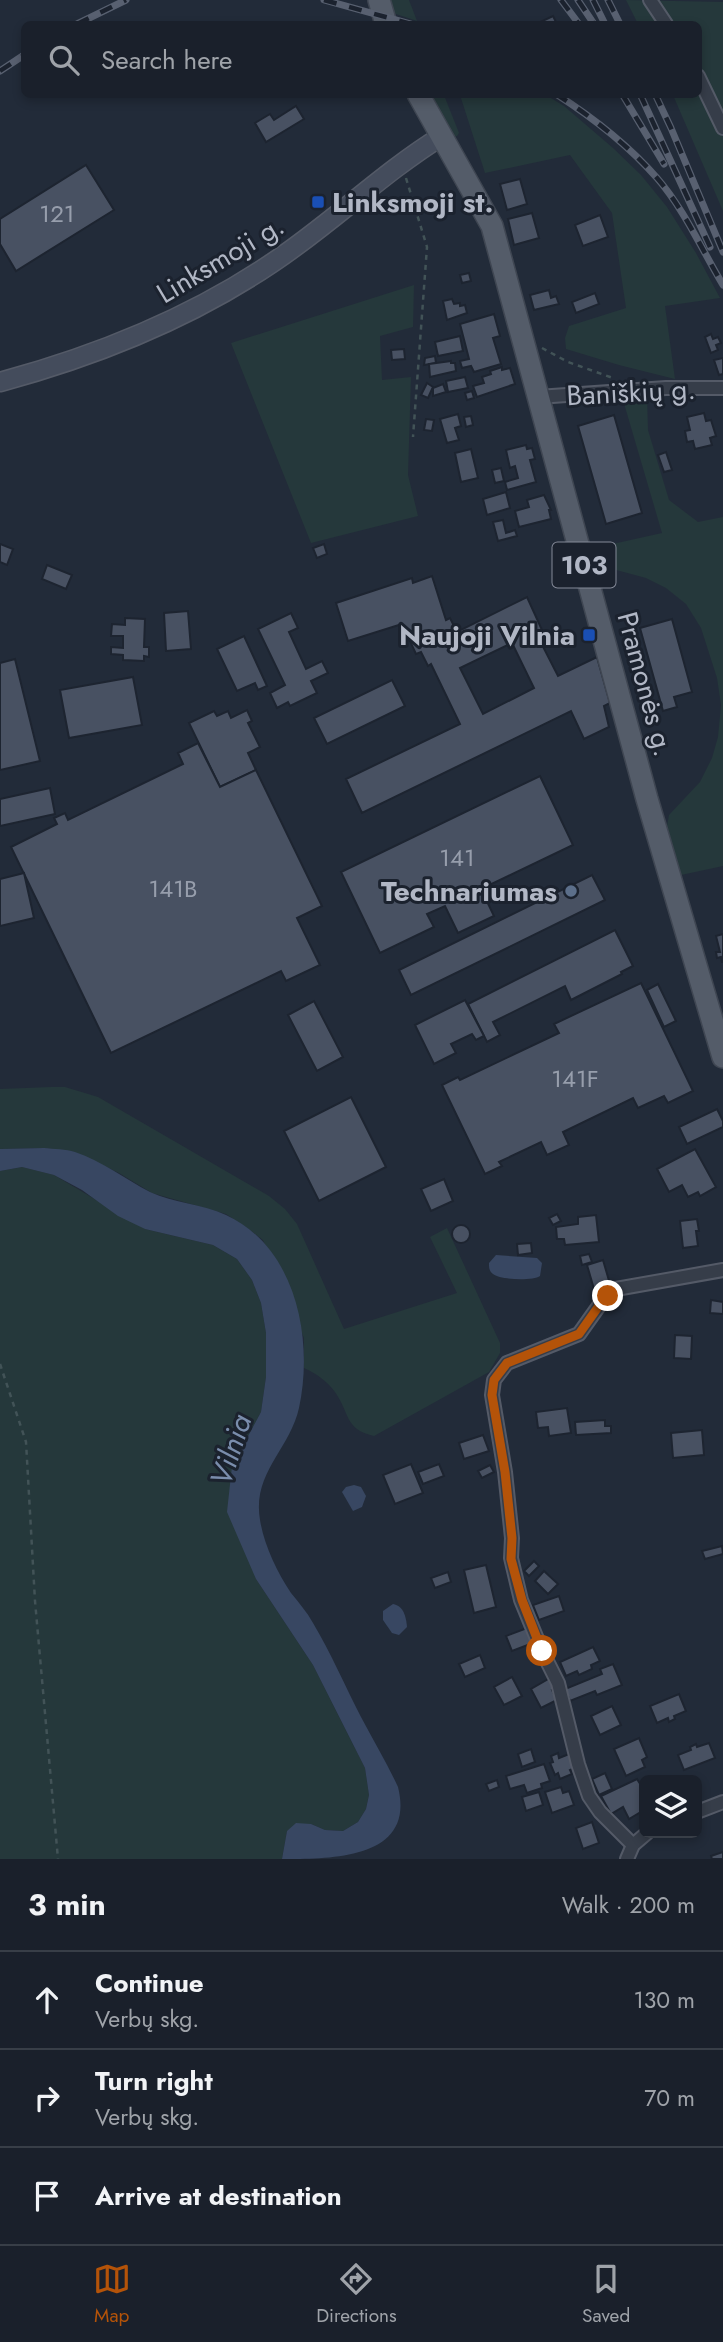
<!DOCTYPE html>
<html lang="en">
<head>
<meta charset="utf-8">
<style>
  :root { --surface:#1a202b; --page:#232833; --text:#f1f3f6; --muted:#9fa3a9; --line:#383e47; --accent:#b45309 }
  body { margin:0; font-family:Jost,sans-serif; background:var(--page); color:var(--text) }
  .controls { position:absolute; right:21px; bottom:21px; display:grid; overflow:hidden; border-radius:10px; box-shadow:0 4px 10px #0003 }
  .controls button { width:63px; height:63px; display:grid; place-items:center; padding:0; border:0; border-bottom:2px solid var(--line); background:var(--surface); color:var(--text); font:35px sans-serif }
  .stop { position:absolute; width:21px; height:21px; margin:-16px; border:5px solid #b45309; border-radius:50%; background:#fff }
  .stop.end { background:#b45309; border-color:#fff; box-shadow:0 2px 7px #0008 }
  .list { margin:0; padding:0; list-style:none }
  h2 { display:flex; justify-content:space-between; align-items:center; height:91px; margin:0; padding:0 28px; font-size:30px }
  h2 small { font-size:23px; font-weight:400; color:var(--muted) }
  .list li { display:grid; grid-template-columns:46px 1fr auto; gap:21px; align-items:center; box-sizing:border-box; height:98px; padding:0 28px; border-top:2px solid var(--line) }
  .list b { display:block; font-size:26px; white-space:nowrap }
  .list p { margin:0; font-size:23px; white-space:nowrap; color:var(--muted) }
  .list em { font-size:23px; font-style:normal; color:var(--muted) }
  .icon { flex:none; width:38px; height:38px; fill:none; stroke:currentColor; stroke-width:2; stroke-linecap:round; stroke-linejoin:round }
  .map { position:relative; flex:none; width:723px; height:1859px; overflow:hidden }
  .search { position:absolute; background:var(--surface); box-shadow:0 4px 10px #0003; left:21px; right:21px; top:21px; height:77px; display:flex; align-items:center; gap:18px; box-sizing:border-box; padding:0 24px; border-radius:10px; color:var(--muted); font-size:26px }
  .sheet { height:385px; background:var(--surface) }
  nav { display:flex; justify-content:space-around; align-items:center; box-sizing:border-box; height:98px; border-top:2px solid var(--line); background:var(--surface); font-size:19px; color:var(--muted) }
  nav a { display:grid; justify-items:center; gap:4px }
  nav .on { color:var(--accent) }
  .map>svg:first-child { display:block }
  .green { fill:#25383b }
  .water { fill:#384762 }
  .building { fill:#485162; stroke:#1d2430; stroke-width:2; fill-rule:evenodd }
  .lines { fill:none; stroke-linecap:round; stroke-linejoin:round }
  .street-casing { stroke:#545a67; stroke-width:16 }
  .secondary-casing { stroke:#545a67; stroke-width:21 }
  .primary-casing { stroke:#3f4652; stroke-width:24 }
  .path { stroke:#425357; stroke-width:2.5; stroke-dasharray:5 5; stroke-linecap:butt }
  .street { stroke:#363d49; stroke-width:12 }
  .secondary { stroke:#444c5c; stroke-width:18 }
  .primary { stroke:#545c69; stroke-width:21 }
  .rail-casing { stroke:#586070; stroke-width:7 }
  .rail { stroke:#1b222e; stroke-width:4.5; stroke-dasharray:13; stroke-linecap:butt }
  .route { stroke:#b45309; stroke-width:9 }
  .transit-dot { fill:#1a4fb4; stroke:#1b222e; stroke-width:2.5 }
  .service-dot { fill:#5c6f8a; stroke:#1b222e; stroke-width:2.5 }
  .labels { text-anchor:middle; stroke-width:6; stroke-linejoin:round; paint-order:stroke }
  .number-label { font-size:24px; fill:#979eac }
  .shield { fill:#1b222e; stroke:#848a98; stroke-width:2 }
  .shield-label { font-size:26px; font-weight:bold; fill:#b1b7c5 }
  .poi-label { font-size:28px; font-weight:bold; fill:#b1b7c5; stroke:#1b222e; text-anchor:end }
  .street-label { font-size:28px; fill:#b1b7c5; stroke:#1b222e }
  .water-label { font-size:30px; font-style:italic; fill:#7a8dac; stroke:#1b222e }
</style>
</head>
<body>
<div class="map">
<svg width="723" height="1859" viewBox="0 0 723 1859">
  <rect width="100%" height="100%" fill="#222b39"/>
  <g class="green">
    <polygon points="387,0 409,0 417,21 390,12"/>
    <polygon points="626,0 723,2 723,211 673,95 698,94 698,24 638,24"/>
    <polygon points="428,95 444,95 459,133 457,136 454,137"/>
    <polygon points="460,95 546,95 564,106 613,148 641,175 667,207 696,253 720,298 665,306 675,379 619,365 566,349 565,338 569,326 626,308 612,213 570,155 485,173"/>
    <polygon points="414,285 413,327 380,336 382,380 411,377 408,475 418,516 311,543 231,343"/>
    <polygon points="647,396 648,430 669,500 698,522 723,517 723,866 681,875 667,826 669,815 700,782 712,758 718,737 721,705 717,678 701,628 686,604 666,588 646,578 594,564 590,549 662,533 623,400"/>
    <path d="M 51,1087 L 65,1087 L 98,1097 L 269,1196 L 285,1209 L 297,1224 L 344,1329 L 457,1293 L 430,1237 L 447,1228 L 500,1343 L 500,1353 L 489,1372 L 374,1436 C 344,1429 350,1413 335,1392 C 327,1381 317,1374 304,1368 L 304,1338 L 263,1240 L 247,1228 L 226,1214 L 152,1193 L 119,1173 L 74,1152 L 44,1148 L 0,1149 L 0,1089 Z"/>
    <polygon points="22,1167 54,1175 145,1229 213,1245 237,1259 252,1280 261,1303 266,1333 266,1377 261,1412 232,1466 256,1579 313,1665 365,1768 369,1795 366,1809 358,1822 343,1831 325,1830 311,1824 287,1831 282,1859 0,1859 0,1171"/>
  </g>
  <g class="water">
    <path d="M 44,1148 C 54,1149 66,1149 75,1152 C 102,1161 125,1179 150,1192 C 174,1203 202,1204 226,1215 C 296,1247 314,1339 299,1408 C 290,1449 252,1473 260,1520 C 264,1545 277,1572 291,1593 C 299,1603 307,1612 313,1623 C 331,1653 345,1686 361,1717 C 373,1740 387,1763 398,1787 C 416,1859 332,1859 282,1859 L 287,1831 L 296,1823 L 311,1824 L 325,1830 L 343,1831 L 358,1822 L 366,1809 L 369,1795 L 365,1768 L 313,1665 L 256,1579 L 227,1512 L 232,1466 L 261,1412 L 266,1377 L 266,1333 L 261,1303 L 252,1280 L 237,1259 L 213,1245 L 145,1229 L 118,1216 L 82,1190 L 54,1175 L 22,1167 L 0,1171 L 0,1149 Z"/>
    <path d="M 496,1255 L 537,1258 L 542,1263 L 540,1276 C 533,1281 500,1280 493,1274 C 489,1271 489,1268 489,1263 Z"/>
    <polygon points="354,1485 361,1487 366,1496 362,1507 353,1511 342,1492 346,1487"/>
    <path d="M 393,1604 C 404,1606 406,1617 407,1627 L 399,1635 L 392,1633 L 383,1620 L 383,1611 Z"/>
  </g>
  <g class="building">
    <polygon points="553,16 557,24 536,24"/>
    <polygon points="296,106 304,119 266,142 255,123 270,114 274,120"/>
    <polygon points="86,165 114,210 16,271 0,244 0,219"/>
    <polygon points="520,179 527,204 507,210 500,184"/>
    <polygon points="532,213 539,238 514,245 508,219"/>
    <polygon points="600,215 608,237 583,246 575,225"/>
    <polygon points="469,273 471,281 462,283 460,275"/>
    <polygon points="549,290 551,298 556,296 559,304 534,310 530,295"/>
    <polygon points="595,293 599,304 576,313 572,302"/>
    <polygon points="452,299 454,304 460,303 460,306 465,305 467,313 447,320 443,301"/>
    <polygon points="494,314 500,336 493,338 501,364 474,372 471,366 462,368 460,361 469,359 460,324"/>
    <polygon points="711,334 713,339 718,337 721,343 716,345 718,350 711,353 705,337"/>
    <polygon points="460,336 463,351 438,356 435,342"/>
    <polygon points="404,349 405,359 392,360 391,350"/>
    <polygon points="435,356 436,363 424,365 425,358"/>
    <polygon points="723,358 723,374 719,375 714,360"/>
    <polygon points="451,361 451,363 455,363 456,371 430,377 429,364"/>
    <polygon points="502,367 502,370 510,368 515,384 477,397 473,386 484,383 482,377 491,374 490,371"/>
    <polygon points="465,377 468,388 448,392 446,381"/>
    <polygon points="427,383 433,387 428,398 421,395"/>
    <polygon points="443,384 446,392 433,396 433,388"/>
    <polygon points="472,391 474,398 467,400 465,393"/>
    <polygon points="704,413 706,421 711,420 716,436 710,438 712,445 695,449 693,441 687,442 685,431 690,430 687,417"/>
    <polygon points="458,414 461,426 455,428 459,440 447,443 440,419"/>
    <polygon points="614,415 642,513 606,524 578,426"/>
    <polygon points="471,416 473,425 466,427 464,417"/>
    <polygon points="426,419 434,420 432,431 424,430"/>
    <polygon points="526,445 527,449 532,448 535,459 530,460 536,482 507,490 505,482 518,478 515,466 510,468 506,450"/>
    <polygon points="471,449 478,478 461,482 455,453"/>
    <polygon points="666,452 672,470 664,472 658,455"/>
    <polygon points="501,468 504,481 495,483 492,470"/>
    <polygon points="506,492 510,508 487,515 483,499"/>
    <polygon points="544,495 551,510 549,510 551,519 519,527 515,511 529,507 527,500"/>
    <polygon points="503,520 506,533 515,530 517,536 498,541 493,522"/>
    <polygon points="0,544 13,549 7,565 0,562"/>
    <polygon points="324,544 327,554 317,558 313,548"/>
    <polygon points="47,565 72,575 66,589 42,579"/>
    <path d="M 432,576 L 446,620 L 450,618 L 457,632 L 527,597 L 542,630 L 536,633 L 558,676 L 597,657 L 610,703 L 604,706 L 609,727 L 584,739 L 571,711 L 362,813 L 346,779 L 460,724 L 431,664 L 428,666 L 421,652 L 416,654 L 402,624 L 348,641 L 336,603 L 412,578 L 413,583 ZM 512,643 L 534,688 L 483,714 L 460,668 Z"/>
    <polygon points="188,611 191,649 166,651 164,613"/>
    <polygon points="291,613 298,628 289,632 306,669 322,661 328,673 311,681 317,693 290,706 288,702 277,708 270,693 285,685 258,629"/>
    <polygon points="125,618 145,619 144,647 149,647 149,657 144,656 144,661 123,660 123,655 111,654 111,647 123,648 123,636 111,636 112,624 125,625"/>
    <polygon points="672,619 692,692 674,697 677,707 663,711 640,628"/>
    <polygon points="244,636 267,686 258,690 255,683 237,691 217,649"/>
    <polygon points="15,659 40,761 0,770 0,663"/>
    <polygon points="133,677 142,725 69,738 60,690"/>
    <polygon points="392,680 405,706 327,744 314,718"/>
    <polygon points="247,710 252,721 248,723 260,747 248,753 256,770 220,787 189,723 214,711 217,716 228,711 231,718"/>
    <polygon points="198,743 220,787 256,770 322,906 297,918 320,965 286,981 281,971 111,1053 11,847 57,824 54,818 65,813 68,820 183,764 178,753"/>
    <polygon points="540,776 573,845 481,889 494,916 458,933 445,906 427,914 434,927 380,953 341,872"/>
    <polygon points="50,788 55,814 0,826 0,799"/>
    <polygon points="24,873 34,918 0,926 0,879"/>
    <polygon points="592,875 605,900 411,995 399,970"/>
    <polygon points="615,930 633,966 621,972 622,974 571,1000 565,986 493,1022 500,1035 487,1042 468,1004"/>
    <polygon points="723,934 723,962 722,962 721,957 717,958 716,952 720,952 716,936"/>
    <polygon points="641,983 693,1091 668,1103 664,1096 638,1108 633,1098 563,1132 569,1145 547,1155 541,1142 499,1162 502,1166 485,1174 442,1085 458,1077 460,1080 559,1033 554,1024"/>
    <polygon points="658,984 676,1021 664,1027 647,990"/>
    <polygon points="465,1000 484,1036 476,1040 472,1034 451,1044 456,1053 434,1064 415,1025"/>
    <polygon points="314,1001 343,1057 317,1071 288,1015"/>
    <polygon points="351,1097 386,1167 319,1201 284,1131"/>
    <polygon points="717,1109 723,1121 723,1127 687,1144 679,1127"/>
    <polygon points="695,1149 716,1187 700,1196 698,1192 688,1197 682,1185 669,1192 657,1169"/>
    <polygon points="444,1179 453,1201 431,1211 421,1189"/>
    <polygon points="557,1214 561,1221 553,1225 549,1218"/>
    <polygon points="596,1215 599,1242 565,1245 564,1239 557,1239 556,1227 578,1224 578,1217"/>
    <polygon points="697,1219 699,1231 696,1231 698,1246 683,1248 680,1221"/>
    <circle cx="461" cy="1234" r="9"/>
    <polygon points="531,1243 532,1253 518,1255 517,1244"/>
    <polygon points="589,1254 592,1262 582,1265 580,1256"/>
    <polygon points="603,1260 610,1284 594,1289 587,1265"/>
    <polygon points="711,1300 723,1302 723,1314 710,1313"/>
    <polygon points="675,1335 692,1336 691,1359 674,1358"/>
    <polygon points="567,1408 571,1433 549,1436 548,1427 538,1428 536,1412"/>
    <polygon points="605,1420 605,1426 611,1426 611,1433 576,1435 575,1422"/>
    <polygon points="702,1430 704,1455 673,1458 671,1433"/>
    <polygon points="483,1435 489,1451 464,1459 459,1443"/>
    <polygon points="411,1464 423,1493 395,1504 383,1475"/>
    <polygon points="439,1464 444,1476 423,1484 418,1472"/>
    <polygon points="490,1465 494,1472 482,1478 478,1471"/>
    <polygon points="722,1546 723,1554 705,1559 702,1551"/>
    <polygon points="534,1561 539,1566 529,1576 524,1571"/>
    <polygon points="486,1565 496,1607 474,1613 464,1570"/>
    <polygon points="544,1571 558,1584 548,1594 535,1581"/>
    <polygon points="448,1572 451,1582 435,1588 431,1578"/>
    <polygon points="559,1596 564,1611 539,1620 533,1605"/>
    <polygon points="527,1628 533,1643 512,1651 506,1636"/>
    <polygon points="593,1647 600,1661 591,1665 592,1669 579,1675 577,1671 566,1676 560,1662"/>
    <polygon points="480,1655 485,1668 465,1677 459,1664"/>
    <polygon points="613,1664 622,1685 597,1695 595,1691 570,1701 565,1689 602,1674 600,1669"/>
    <polygon points="512,1677 522,1696 504,1705 494,1687"/>
    <polygon points="550,1678 556,1688 552,1690 557,1700 541,1708 531,1689"/>
    <polygon points="679,1694 686,1711 674,1716 675,1719 669,1722 668,1718 657,1723 650,1706"/>
    <polygon points="612,1706 621,1725 600,1735 591,1716"/>
    <polygon points="639,1738 647,1757 642,1760 645,1767 626,1776 614,1749"/>
    <polygon points="709,1743 715,1758 684,1770 678,1755 691,1750 690,1747 696,1744 697,1747"/>
    <polygon points="531,1749 535,1762 522,1767 518,1754"/>
    <polygon points="558,1753 559,1758 569,1754 575,1768 570,1770 572,1774 560,1779 558,1773 555,1775 550,1763 553,1762 551,1756"/>
    <polygon points="544,1764 550,1781 541,1784 542,1788 527,1793 524,1785 510,1789 506,1776"/>
    <polygon points="605,1773 612,1789 599,1795 592,1779"/>
    <polygon points="637,1779 644,1790 644,1810 629,1819 623,1807 611,1814 601,1796"/>
    <polygon points="497,1780 499,1787 489,1791 486,1784"/>
    <polygon points="561,1787 563,1793 569,1791 574,1805 552,1813 545,1792"/>
    <polygon points="539,1792 543,1805 526,1811 522,1797"/>
    <polygon points="592,1822 599,1843 583,1849 576,1828"/>
    <polygon points="723,1852 723,1859 712,1859 711,1856"/>
  </g>
  <g class="lines">
    <defs>
      <g id="street">
        <polyline points="650,0 666,24"/>
        <polyline points="698,76 723,128"/>
        <polyline points="538,397 666,388 723,388"/>
        <polyline points="697,1812 723,1802"/>
        <polyline points="633,1845 600,1812 589,1796 578,1764 558,1683 542,1651 521,1600 511,1558 512,1538 505,1472 492,1395 494,1380 507,1363 579,1334 601,1303 616,1289 723,1270"/>
        <polyline points="627,1859 633,1845 647,1833"/>
      </g>
      <path id="secondary" d="M 0,382 C 96,356 189,319 272,263 C 331,224 382,173 442,136"/>
      <g id="primary">
        <polyline points="379,0 386,24"/>
        <polyline points="418,94 492,226 647,799 723,1057"/>
      </g>
    </defs>
    <use href="#street" class="street-casing"/>
    <use href="#secondary" class="secondary-casing"/>
    <use href="#primary" class="primary-casing"/>
    <g class="path">
      <polyline points="406,178 427,247 413,437"/>
      <polyline points="542,348 568,362 613,378"/>
      <polyline points="0,1364 26,1442 35,1601 58,1859"/>
    </g>
    <use href="#street" class="street"/>
    <use href="#secondary" class="secondary"/>
    <use href="#primary" class="primary"/>
    <defs>
      <g id="rail">
        <polyline points="324,0 411,24"/>
        <polyline points="561,0 579,24"/>
        <polyline points="578,0 594,24"/>
        <polyline points="593,0 605,24"/>
        <polyline points="608,0 620,24"/>
        <polyline points="77,24 126,0"/>
        <polyline points="0,71 24,55"/>
        <path d="M 556,94 C 592,117 629,146 657,178 C 684,209 702,250 723,285"/>
        <polyline points="622,94 664,164"/>
        <polyline points="640,94 710,247"/>
        <polyline points="655,94 671,128 723,252"/>
      </g>
    </defs>
    <use href="#rail" class="rail-casing"/>
    <use href="#rail" class="rail"/>
  </g>
  <g class="lines">
    <polyline class="route" points="542,1651 522,1600 511,1559 512,1538 505,1472 492,1395 494,1380 507,1363 579,1334 601,1303 608,1296"/>
  </g>
  <g class="transit-dot">
    <rect x="311" y="195" width="14" height="14" rx="3.5"/>
    <rect x="582" y="628" width="14" height="14" rx="3.5"/>
  </g>
  <circle class="service-dot" cx="571" cy="891" r="7"/>
  <g class="labels">
    <g class="number-label">
      <text x="57" y="222">121</text>
      <text x="457" y="866">141</text>
      <text x="173" y="897">141B</text>
      <text x="575" y="1087">141F</text>
    </g>
    <rect class="shield" x="552.5" y="542.5" width="63" height="45" rx="5"/>
    <g class="shield-label">
      <text x="584" y="574">103</text>
    </g>
    <g class="poi-label">
      <text x="332" y="212" text-anchor="start">Linksmoji st.</text>
      <text x="575" y="645">Naujoji Vilnia</text>
      <text x="557" y="901">Technariumas</text>
    </g>
    <g class="street-label">
      <text transform="translate(220 259) rotate(-31)" y="10">Linksmoji g.</text>
      <text transform="translate(631 392) rotate(-3)" y="10">Baniškių g.</text>
      <text transform="translate(646 684) rotate(75)" y="10">Pramonės g.</text>
    </g>
    <g class="water-label">
      <text transform="translate(231 1450) rotate(-72)" y="10">Vilnia</text>
    </g>
  </g>
</svg>
<div class="controls">
<button><svg class="icon" aria-label="layers" viewBox="0 0 24 24"><path d="M12 4l9 5-9 5-9-5zM3 14l9 5 9-5"/></svg></button>
</div>
<div class="stop" style="left:542px;top:1651px"></div>
<div class="stop end" style="left:608px;top:1296px"></div>
<div class="search"><svg class="icon" aria-label="search" viewBox="0 0 24 24"><circle cx="10" cy="10" r="6"/><path d="M15 15l6 6"/></svg>Search here</div>
</div>
<section class="sheet">
<h2>3 min<small>Walk · 200 m</small></h2>
<ul class="list">
<li><svg class="icon" aria-label="ahead" viewBox="0 0 24 24"><path d="M12 20V5M6 11l6-6 6 6"/></svg><div><b>Continue</b><p>Verbų skg.</p></div><em>130 m</em></li>
<li><svg class="icon" aria-label="right" viewBox="0 0 24 24"><path d="M7 20v-9h11M14 6l5 5-5 5"/></svg><div><b>Turn right</b><p>Verbų skg.</p></div><em>70 m</em></li>
<li><svg class="icon" aria-label="arrive" viewBox="0 0 24 24"><path d="M6 21V4h12l-3 4 3 4H6"/></svg><div><b>Arrive at destination</b></div></li>
</ul>
</section>
<nav>
<a class="on"><svg class="icon" aria-label="map" viewBox="0 0 24 24"><path d="M3 6l6-2 6 2 6-2v14l-6 2-6-2-6 2zM9 4v14M15 6v14"/></svg>Map</a>
<a><svg class="icon" aria-label="directions" viewBox="0 0 24 24"><path d="M12 3l9 9-9 9-9-9zM9 14v-3h6M13 9l2 2-2 2"/></svg>Directions</a>
<a><svg class="icon" aria-label="saved" viewBox="0 0 24 24"><path d="M7 4h10v16l-5-4-5 4z"/></svg>Saved</a>
</nav>
</body>
</html>
